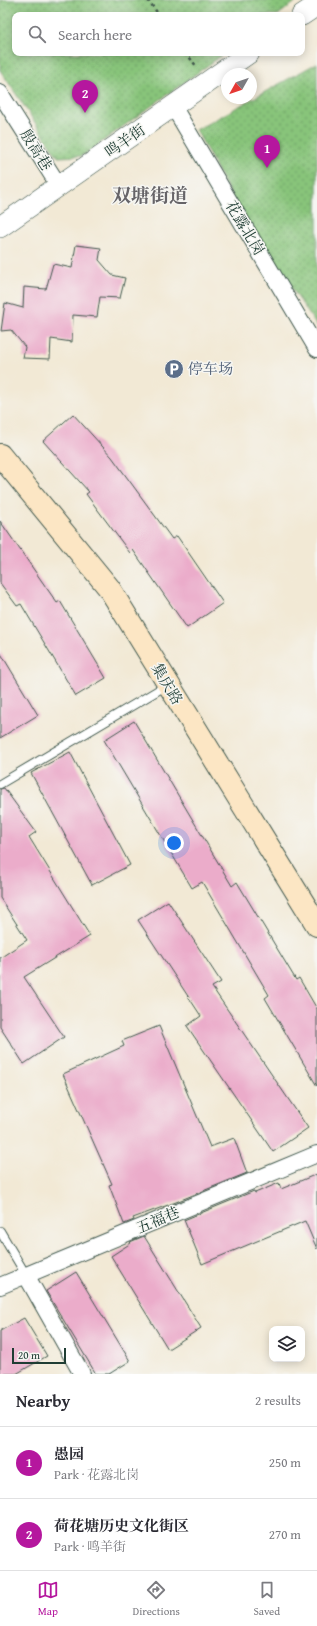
<!DOCTYPE html>
<html lang="en">
<head>
<meta charset="utf-8">
<style>
  :root { --surface:#fff; --page:#f7f7f7; --text:#2b2b33; --muted:#7c7c81; --line:#e1e1e2; --accent:#b5179e }
  body { margin:0; font-family:"Gentium Book Plus","Noto Serif SC",serif; background:var(--page); color:var(--text) }
  .controls { position:absolute; right:12px; bottom:12px; display:grid; overflow:hidden; border-radius:8px; box-shadow:0 2px 10px #0003 }
  .controls button { width:36px; height:36px; display:grid; place-items:center; padding:0; border:0; border-bottom:1px solid var(--line); background:var(--surface); color:var(--text); font:20px sans-serif }
  .compass { position:absolute; left:221px; top:68px; width:36px; height:36px; border-radius:50%; background:var(--surface); box-shadow:0 2px 10px #0003; rotate:230deg }
  .scale { position:absolute; left:12px; bottom:10px; width:54px; box-sizing:border-box; padding-left:4px; border:2px solid #1f3d34; border-top:0; font-size:11px; line-height:14px; white-space:nowrap; color:#1f3d34; -webkit-text-stroke:3px #f6f6f2; paint-order:stroke }
  .you { position:absolute; left:174px; top:843px; width:14px; height:14px; margin:-10px; border:3px solid #fff; border-radius:50%; background:#1a73e8; box-shadow:0 0 0 6px #1a73e833 }
  .badge { display:grid; place-items:center; width:26px; height:26px; border-radius:50%; background:var(--accent); color:#fff; font-size:13px; font-weight:700 }
  .pin { position:absolute; translate:-50% -33px; filter:drop-shadow(0 1px 2px #0008) }
  .pin::after { content:''; position:absolute; top:21px; width:14px; height:12px; background:inherit; clip-path:polygon(0 0,100% 0,50% 100%) }
  .list { margin:0; padding:0; list-style:none }
  h2 { display:flex; justify-content:space-between; align-items:center; height:52px; margin:0; padding:0 16px; font-size:17px }
  h2 small { font-size:13px; font-weight:400; color:var(--muted) }
  .list li { display:grid; grid-template-columns:26px 1fr auto; gap:12px; align-items:center; box-sizing:border-box; height:72px; padding:0 16px; border-top:1px solid var(--line) }
  .list b { display:block; font-size:15px; white-space:nowrap }
  .list p { margin:0; font-size:13px; white-space:nowrap; color:var(--muted) }
  .list em { font-size:13px; font-style:normal; color:var(--muted) }
  .icon { flex:none; width:22px; height:22px; fill:none; stroke:currentColor; stroke-width:2; stroke-linecap:round; stroke-linejoin:round }
  .map { position:relative; flex:none; width:317px; height:1374px; overflow:hidden }
  .search { position:absolute; background:var(--surface); box-shadow:0 2px 10px #0003; left:12px; right:12px; top:12px; height:44px; display:flex; align-items:center; gap:10px; box-sizing:border-box; padding:0 14px; border-radius:8px; color:var(--muted); font-size:15px }
  .sheet { height:196px; background:var(--surface) }
  nav { display:flex; justify-content:space-around; align-items:center; box-sizing:border-box; height:56px; border-top:1px solid var(--line); background:var(--surface); font-size:11px; color:var(--muted) }
  nav a { display:grid; justify-items:center; gap:2px }
  nav .on { color:var(--accent) }
  .map>svg:first-child { display:block }
  .park { fill:url(#park-dots); stroke:#548057 }
  .building { fill:#ebacca }
  .lines { fill:none; stroke-linecap:round; stroke-linejoin:round }
  .service-casing { stroke:#3f574c; stroke-width:10 }
  .minor-casing { stroke:#3f574c; stroke-width:18 }
  .tertiary-casing { stroke:#3f574c; stroke-width:22 }
  .secondary-casing { stroke:#3f574c; stroke-width:24 }
  .path { stroke:#3f574c; stroke-width:2.5; stroke-dasharray:3 3; stroke-linecap:butt }
  .service { stroke:#fff; stroke-width:8 }
  .minor { stroke:#fff; stroke-width:16 }
  .tertiary { stroke:#fff; stroke-width:21 }
  .secondary { stroke:#fce6c4; stroke-width:22 }
  .labels { text-anchor:middle; stroke-width:3; stroke-linejoin:round; paint-order:stroke }
  .street-label { font-size:15px; fill:#1f3d34; stroke:#f6f6f2 }
  .service-label { font-size:15px; fill:#4e5e75; stroke:#f6f6f2; text-anchor:start }
  .district-label { font-size:19px; font-weight:bold; fill:#666468; stroke:#f6f6f2 }
</style>
</head>
<body>
<div class="map">
<svg width="317" height="1374" viewBox="0 0 317 1374">
  <defs>
    <pattern id="park-dots" width="8" height="8" patternUnits="userSpaceOnUse"><rect width="8" height="8" fill="#88c47a"/><path d="M2 2h.1M6 6h.1" fill="none" stroke="#6fa065" stroke-width="1.8" stroke-linecap="round"/></pattern>
  </defs>
  <rect width="100%" height="100%" fill="#f6f6f2"/>
  <filter id="ink" filterUnits="userSpaceOnUse"><feTurbulence type="fractalNoise" baseFrequency=".025" numOctaves="2"/><feDisplacementMap in="SourceGraphic" scale="8" xChannelSelector="R" yChannelSelector="G"/><feConvolveMatrix kernelMatrix="1 2 1 2 8 2 1 2 1" color-interpolation-filters="sRGB"/></filter>
  <filter id="wash" filterUnits="userSpaceOnUse"><feTurbulence type="fractalNoise" baseFrequency=".012" numOctaves="4" result="noise"/><feDisplacementMap in="SourceGraphic" scale="16" xChannelSelector="R" yChannelSelector="G"/><feGaussianBlur stdDeviation="0.9" result="paint"/><feColorMatrix in="noise" values="0 0 0 0 0 0 0 0 0 0 0 0 0 0 0 0 0 1.4 0 .05"/><feComposite in="paint" operator="in"/></filter>
  <g filter="url(#wash)">
    <rect width="100%" height="100%" fill="#f2e9d5"/>
    <g class="park">
      <polygon points="0,0 298,0 278,15 15,15 15,53 225,53 82,156 58,157 0,70"/>
      <polygon points="317,63 317,326 237,206 196,130"/>
    </g>
    <g id="blocks">
      <g class="building">
        <polygon points="76,245 101,248 99,260 112,275 125,278 120,298 100,297 97,317 73,315 72,342 51,339 50,359 23,358 25,347 11,330 1,331 5,303 23,308 24,287 46,289 53,264 72,268"/>
        <polygon points="73,414 112,457 172,539 177,536 223,603 187,628 133,550 130,553 86,494 89,492 43,441"/>
        <polygon points="0,521 57,603 60,601 106,678 76,696 21,604 17,606 0,583"/>
        <polygon points="0,652 38,715 0,738"/>
        <polygon points="134,721 232,886 237,882 296,980 299,978 317,1009 317,1086 265,998 269,995 202,882 192,888 104,740"/>
        <polygon points="70,752 130,865 92,885 31,773"/>
        <polygon points="4,788 36,832 29,837 90,936 24,977 64,1037 24,1064 0,1027 0,958 27,940 0,898 0,789"/>
        <polygon points="168,901 221,982 212,987 308,1128 273,1152 187,1026 201,1016 138,920"/>
        <polygon points="159,1026 210,1147 234,1138 247,1173 176,1202 133,1218 134,1220 124,1224 109,1185 112,1184 63,1074 124,1046 122,1041"/>
        <polygon points="317,1174 317,1249 305,1221 202,1264 184,1220 254,1191 255,1193 279,1183 281,1189"/>
        <polygon points="144,1236 201,1328 168,1349 111,1256 131,1243 130,1242"/>
        <polygon points="76,1272 130,1361 109,1374 96,1374 46,1291"/>
        <polygon points="24,1318 47,1356 16,1374 0,1374 0,1331"/>
      </g>
    </g>
  </g>
  <g filter="url(#ink)">
    <use href="#blocks" fill-opacity="0" stroke="#3f574c" stroke-width="1"/>
    <g class="lines">
      <defs>
        <g id="service">
          <polyline points="0,784 167,685"/>
          <polyline points="0,1231 26,1275"/>
        </g>
        <g id="minor">
          <polyline points="0,93 59,186"/>
          <polyline points="173,106 317,349"/>
          <polyline points="26,1275 82,1374"/>
          <polyline points="0,1286 317,1154"/>
        </g>
        <g id="tertiary">
          <polyline points="302,15 317,5"/>
          <polyline points="0,227 249,53"/>
        </g>
        <polyline id="secondary" points="0,455 109,588 317,925"/>
      </defs>
      <use href="#service" class="service-casing"/>
      <use href="#minor" class="minor-casing"/>
      <use href="#tertiary" class="tertiary-casing"/>
      <use href="#secondary" class="secondary-casing"/>
      <g class="path">
        <polyline points="148,0 159,15"/>
        <polyline points="186,53 197,67"/>
      </g>
      <use href="#service" class="service"/>
      <use href="#minor" class="minor"/>
      <use href="#tertiary" class="tertiary"/>
      <use href="#secondary" class="secondary"/>
    </g>
  </g>
  <defs>
    <symbol id="parking-disc" viewBox="-11 -11 22 22"><circle r="9.5" fill="#5c6f8a" stroke="#f6f6f2"/><path d="M-3.5-5.5H1a3.5 3.5 0 0 1 0 7H-1V5.5H-3.5ZM-1-3.4V-.6H.8a1.4 1.4 0 0 0 0-2.8Z" fill="#fff"/></symbol>
  </defs>
  <g fill-rule="evenodd">
    <use href="#parking-disc" x="163" y="358" width="22" height="22"/>
  </g>
  <g class="labels">
    <g class="street-label">
      <text transform="translate(125 141) rotate(-35)" y="5">鸣羊街</text>
      <text transform="translate(36 150) rotate(58)" y="5">殷高巷</text>
      <text transform="translate(245 228) rotate(59)" y="5">花露北岗</text>
      <text transform="translate(167 684) rotate(59)" y="5">集庆路</text>
      <text transform="translate(158 1220) rotate(-23)" y="5">五福巷</text>
    </g>
    <g class="service-label">
      <text x="188" y="374">停车场</text>
    </g>
    <g class="district-label">
      <text x="150" y="202">双塘街道</text>
    </g>
  </g>
</svg>
<div class="controls">
<button><svg class="icon" aria-label="layers" viewBox="0 0 24 24"><path d="M12 4l9 5-9 5-9-5zM3 14l9 5 9-5"/></svg></button>
</div>
<svg class="compass" viewBox="-18 -18 36 36"><path d="M0-13l5 13h-10z" fill="#e53935"/><path d="M0 13l5-13h-10z" fill="#7c7c81"/></svg>
<div class="scale">20 m</div>
<div class="you"></div>
<div class="pin badge" style="left:267px;top:168px">1</div>
<div class="pin badge" style="left:85px;top:113px">2</div>
<div class="search"><svg class="icon" aria-label="search" viewBox="0 0 24 24"><circle cx="10" cy="10" r="6"/><path d="M15 15l6 6"/></svg>Search here</div>
</div>
<section class="sheet">
<h2>Nearby<small>2 results</small></h2>
<ul class="list">
<li><span class="badge">1</span><div><b>愚园</b><p>Park · 花露北岗</p></div><em>250 m</em></li>
<li><span class="badge">2</span><div><b>荷花塘历史文化街区</b><p>Park · 鸣羊街</p></div><em>270 m</em></li>
</ul>
</section>
<nav>
<a class="on"><svg class="icon" aria-label="map" viewBox="0 0 24 24"><path d="M3 6l6-2 6 2 6-2v14l-6 2-6-2-6 2zM9 4v14M15 6v14"/></svg>Map</a>
<a><svg class="icon" aria-label="directions" viewBox="0 0 24 24"><path d="M12 3l9 9-9 9-9-9zM9 14v-3h6M13 9l2 2-2 2"/></svg>Directions</a>
<a><svg class="icon" aria-label="saved" viewBox="0 0 24 24"><path d="M7 4h10v16l-5-4-5 4z"/></svg>Saved</a>
</nav>
</body>
</html>
